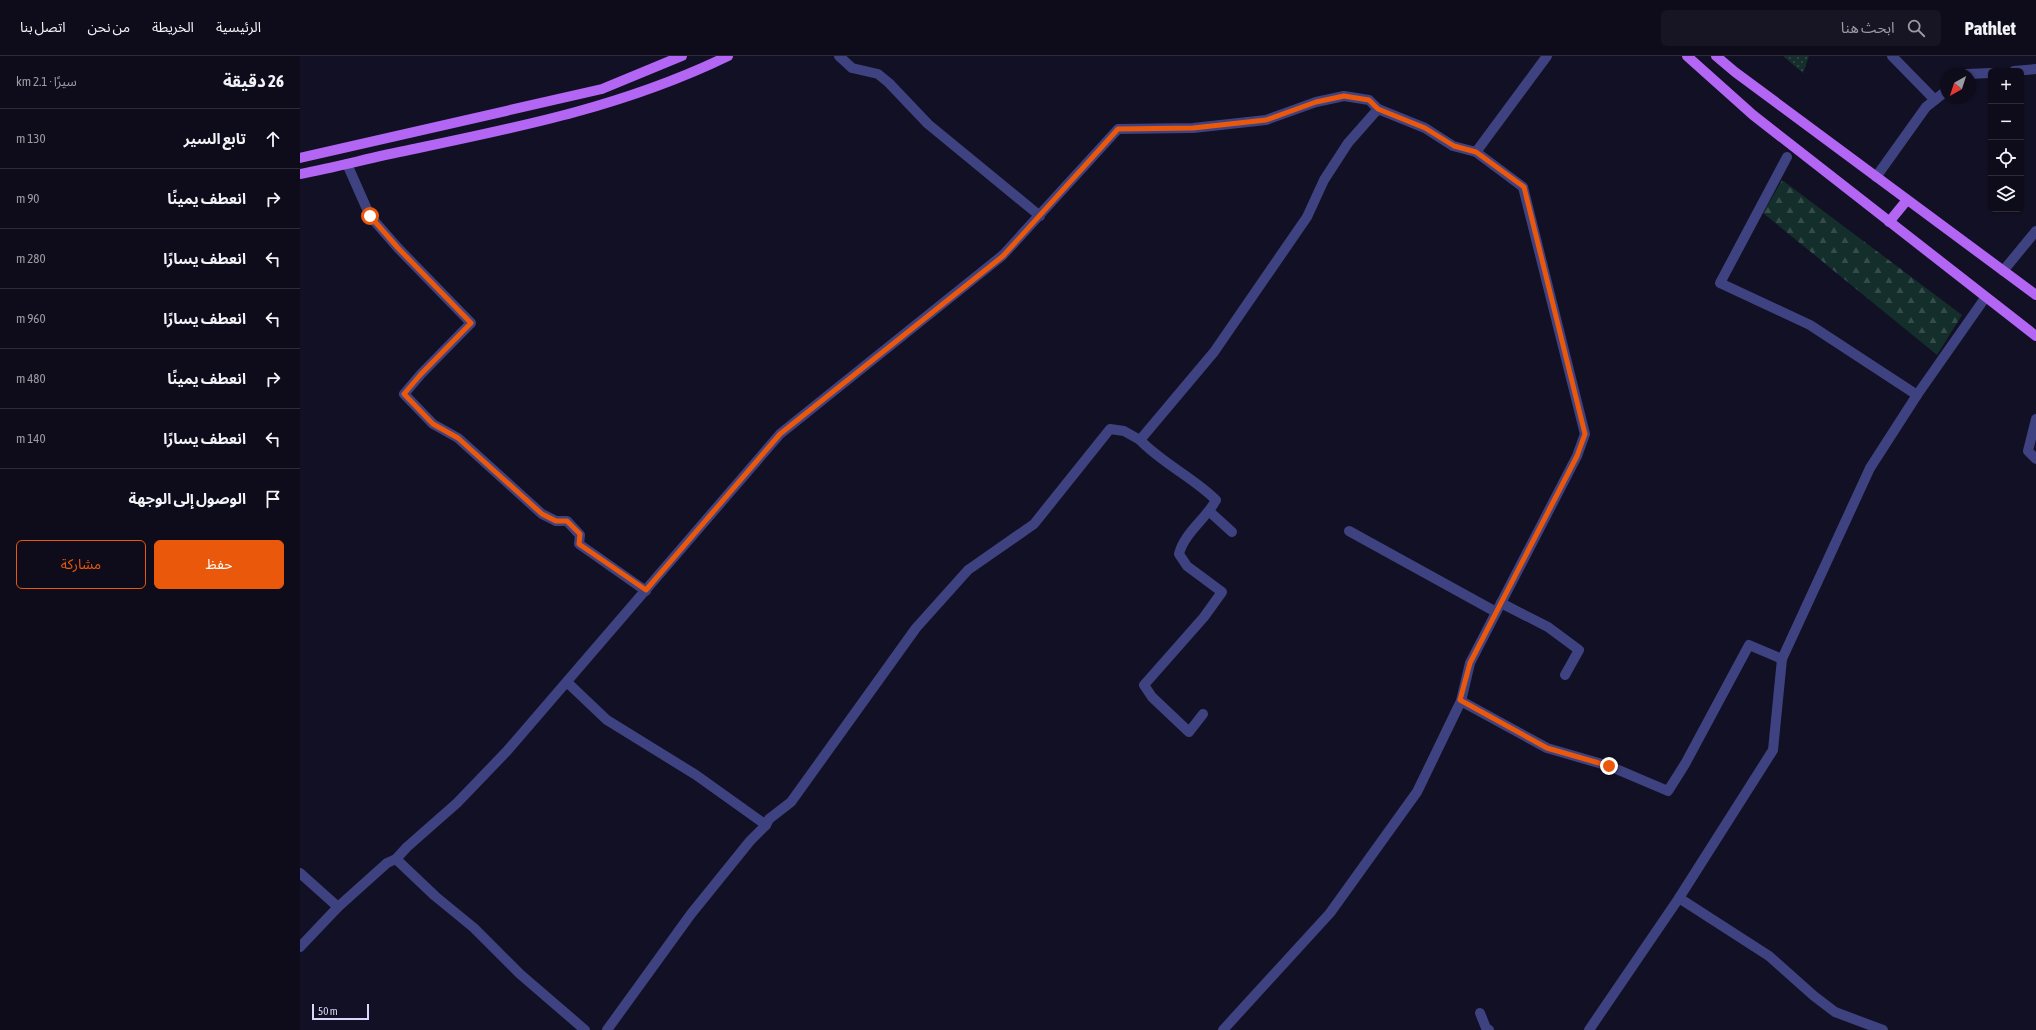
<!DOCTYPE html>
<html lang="ar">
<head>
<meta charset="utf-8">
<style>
  :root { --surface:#0e0c1b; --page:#171524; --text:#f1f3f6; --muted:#9b9ba3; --line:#2e2c3a; --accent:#ea580c }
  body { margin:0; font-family:"Asap Condensed","Noto Sans Arabic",sans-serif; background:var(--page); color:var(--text); direction:rtl }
  .controls { position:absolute; right:12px; top:12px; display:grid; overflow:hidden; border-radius:6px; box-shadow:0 1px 3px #0004 }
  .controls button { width:36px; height:36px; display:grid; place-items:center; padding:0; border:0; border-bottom:1px solid var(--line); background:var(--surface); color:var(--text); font:20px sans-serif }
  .compass { position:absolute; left:1640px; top:12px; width:36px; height:36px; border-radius:50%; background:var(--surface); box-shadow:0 1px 3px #0004; rotate:219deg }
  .scale { position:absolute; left:12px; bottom:10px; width:57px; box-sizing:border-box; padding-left:4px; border:2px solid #d8d7fc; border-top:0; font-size:11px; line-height:14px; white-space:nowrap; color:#d8d7fc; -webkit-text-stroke:3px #121024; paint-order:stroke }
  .stop { position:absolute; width:12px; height:12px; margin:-9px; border:3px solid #ea580c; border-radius:50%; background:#fff }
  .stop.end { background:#ea580c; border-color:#fff; box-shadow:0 1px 4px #0008 }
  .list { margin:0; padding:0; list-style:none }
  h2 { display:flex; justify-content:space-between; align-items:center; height:52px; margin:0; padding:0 16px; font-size:17px }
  h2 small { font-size:13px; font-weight:400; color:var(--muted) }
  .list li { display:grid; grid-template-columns:26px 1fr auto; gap:12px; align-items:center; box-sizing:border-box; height:60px; padding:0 16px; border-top:1px solid var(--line) }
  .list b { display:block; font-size:15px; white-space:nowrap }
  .list em { font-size:13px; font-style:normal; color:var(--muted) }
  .actions { display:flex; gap:8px; padding:12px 16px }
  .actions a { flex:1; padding:9px 0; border:1px solid var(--accent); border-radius:6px; text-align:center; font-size:14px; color:var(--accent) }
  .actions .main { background:var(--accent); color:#fff }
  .icon { flex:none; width:22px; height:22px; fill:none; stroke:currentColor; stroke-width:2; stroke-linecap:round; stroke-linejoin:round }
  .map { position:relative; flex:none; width:1736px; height:974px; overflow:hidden; direction:ltr }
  header { display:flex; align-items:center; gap:24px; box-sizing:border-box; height:56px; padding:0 20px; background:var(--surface); border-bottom:1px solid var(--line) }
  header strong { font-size:19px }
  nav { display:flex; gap:22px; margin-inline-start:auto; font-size:14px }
  .search { width:280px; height:36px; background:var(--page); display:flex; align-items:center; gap:10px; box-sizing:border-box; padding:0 14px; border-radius:6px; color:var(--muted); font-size:15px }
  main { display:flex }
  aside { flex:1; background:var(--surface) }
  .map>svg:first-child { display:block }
  .green { fill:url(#green-dots) }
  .forest { fill:url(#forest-firs) }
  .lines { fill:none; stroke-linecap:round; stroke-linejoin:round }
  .minor { stroke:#3f4280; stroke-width:10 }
  .major { stroke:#b366f4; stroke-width:10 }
  .route { stroke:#ea580c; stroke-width:5 }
</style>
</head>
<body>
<header>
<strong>Pathlet</strong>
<div class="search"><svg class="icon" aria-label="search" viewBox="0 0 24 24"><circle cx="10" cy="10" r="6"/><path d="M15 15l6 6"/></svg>ابحث هنا</div>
<nav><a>الرئيسية</a><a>الخريطة</a><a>من نحن</a><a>اتصل بنا</a></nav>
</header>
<main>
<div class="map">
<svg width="1736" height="974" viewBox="0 0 1736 974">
  <defs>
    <pattern id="green-dots" width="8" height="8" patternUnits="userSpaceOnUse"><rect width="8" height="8" fill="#142e2b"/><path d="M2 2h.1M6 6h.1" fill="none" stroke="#354c4b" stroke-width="1.8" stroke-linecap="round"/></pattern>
    <pattern id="forest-firs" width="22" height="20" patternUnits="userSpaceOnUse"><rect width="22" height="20" fill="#142e2b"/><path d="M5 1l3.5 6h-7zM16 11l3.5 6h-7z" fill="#354c4b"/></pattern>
  </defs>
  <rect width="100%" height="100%" fill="#121024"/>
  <polygon class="green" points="1484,0 1509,0 1503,17 1484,1"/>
  <polygon class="forest" points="1482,124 1662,259 1637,299 1463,157"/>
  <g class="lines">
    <g class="minor">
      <polyline points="539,0 552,12 578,18 589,27 628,68 740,160"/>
      <polyline points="1592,0 1635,44"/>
      <polyline points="1714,15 1736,13"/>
      <polyline points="1667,18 1691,17"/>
      <polyline points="1176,96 1247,0"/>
      <polyline points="1487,101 1420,227 1510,269 1617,339"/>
      <polyline points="47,108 70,160 98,192 171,267 121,318 104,338 133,368 158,382 242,458 256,465 267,465 280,479 279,488 346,535"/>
      <polyline points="1576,121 1626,51 1646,35"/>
      <polyline points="1703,215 1736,175"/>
      <polyline points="1736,363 1728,395 1736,403"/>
      <path d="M 840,384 C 863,408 893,421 916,444 C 906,463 884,477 879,498 L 887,510 L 922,536 L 904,561 L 844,629 L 852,641 L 889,676 L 903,658"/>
      <polyline points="910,456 932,476"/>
      <polyline points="1049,475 1196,556"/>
      <polyline points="1201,547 1248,571 1279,594 1265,619"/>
      <polyline points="267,626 307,664 396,719 466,769"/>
      <polyline points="1161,645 1247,692 1309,710 1368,735 1385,708 1449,589 1482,603"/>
      <polyline points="96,803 135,840 174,872 220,918 285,974"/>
      <polyline points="0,817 38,851"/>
      <polyline points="1379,842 1469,900 1514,940 1535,956 1583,974"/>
      <polyline points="0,891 38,851 87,807 96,803 107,791 157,747 207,695 480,378 703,199 818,73 893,72 966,64 1016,46 1044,40 1069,44 1078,53"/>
      <polyline points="1180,957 1186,972 1189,974"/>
      <polyline points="307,974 391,858 450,785 466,769 469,763 491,746 616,572 668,514 734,468 810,373 824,375 840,384 914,296 1007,161 1024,124 1048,87 1078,53 1125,72 1153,90 1176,96 1223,131 1285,378 1277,400 1170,607 1161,645 1117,736 1030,857 923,974"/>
      <polyline points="1289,974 1379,842 1473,694 1482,603 1570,412 1617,339 1685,242"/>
    </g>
    <g class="major">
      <polyline points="1387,0 1453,59 1736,280"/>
      <polyline points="1416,0 1435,16 1736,239"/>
      <polyline points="0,102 302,33 382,0"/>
      <path d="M 0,118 C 37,111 73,101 109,94 C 220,71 325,50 428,0"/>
      <polyline points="1589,166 1607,144"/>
    </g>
  </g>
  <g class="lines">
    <polyline class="route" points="70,160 98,192 171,267 121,318 104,338 133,368 158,382 242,458 256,465 267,465 280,478 279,488 346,534 480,378 703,200 818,73 893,72 966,64 1016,46 1044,40 1069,44 1078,53 1125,72 1154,90 1176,96 1224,131 1285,378 1277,400 1170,607 1160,644 1247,692 1309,710"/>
  </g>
</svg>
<div class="controls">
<button>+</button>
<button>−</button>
<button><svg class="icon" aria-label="locate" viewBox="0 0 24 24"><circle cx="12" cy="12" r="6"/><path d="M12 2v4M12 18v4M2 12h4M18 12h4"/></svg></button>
<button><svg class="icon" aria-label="layers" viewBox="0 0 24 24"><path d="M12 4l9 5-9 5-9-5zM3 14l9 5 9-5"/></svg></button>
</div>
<svg class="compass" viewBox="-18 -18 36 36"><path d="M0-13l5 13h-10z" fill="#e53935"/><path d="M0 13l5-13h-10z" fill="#9b9ba3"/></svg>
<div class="scale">50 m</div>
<div class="stop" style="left:70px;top:160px"></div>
<div class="stop end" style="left:1309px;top:710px"></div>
</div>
<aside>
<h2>26 دقيقة<small>سيرًا · 2.1 km</small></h2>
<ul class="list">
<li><svg class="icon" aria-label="ahead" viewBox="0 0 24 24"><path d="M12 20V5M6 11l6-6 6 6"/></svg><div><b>تابع السير</b></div><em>130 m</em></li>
<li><svg class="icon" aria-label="right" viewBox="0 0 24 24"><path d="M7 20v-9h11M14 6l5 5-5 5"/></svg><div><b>انعطف يمينًا</b></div><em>90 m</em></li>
<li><svg class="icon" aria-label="left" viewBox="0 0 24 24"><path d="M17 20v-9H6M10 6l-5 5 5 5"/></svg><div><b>انعطف يسارًا</b></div><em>280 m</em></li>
<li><svg class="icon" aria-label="left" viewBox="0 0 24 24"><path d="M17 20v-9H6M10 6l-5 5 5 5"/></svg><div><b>انعطف يسارًا</b></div><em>960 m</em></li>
<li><svg class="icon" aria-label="right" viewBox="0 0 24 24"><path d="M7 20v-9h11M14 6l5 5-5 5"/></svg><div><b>انعطف يمينًا</b></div><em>480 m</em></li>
<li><svg class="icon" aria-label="left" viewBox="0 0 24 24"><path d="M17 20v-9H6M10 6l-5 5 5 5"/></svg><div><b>انعطف يسارًا</b></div><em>140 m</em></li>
<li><svg class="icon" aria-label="arrive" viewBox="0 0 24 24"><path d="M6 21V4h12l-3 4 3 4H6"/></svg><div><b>الوصول إلى الوجهة</b></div></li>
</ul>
<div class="actions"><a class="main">حفظ</a><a>مشاركة</a></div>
</aside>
</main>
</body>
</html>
